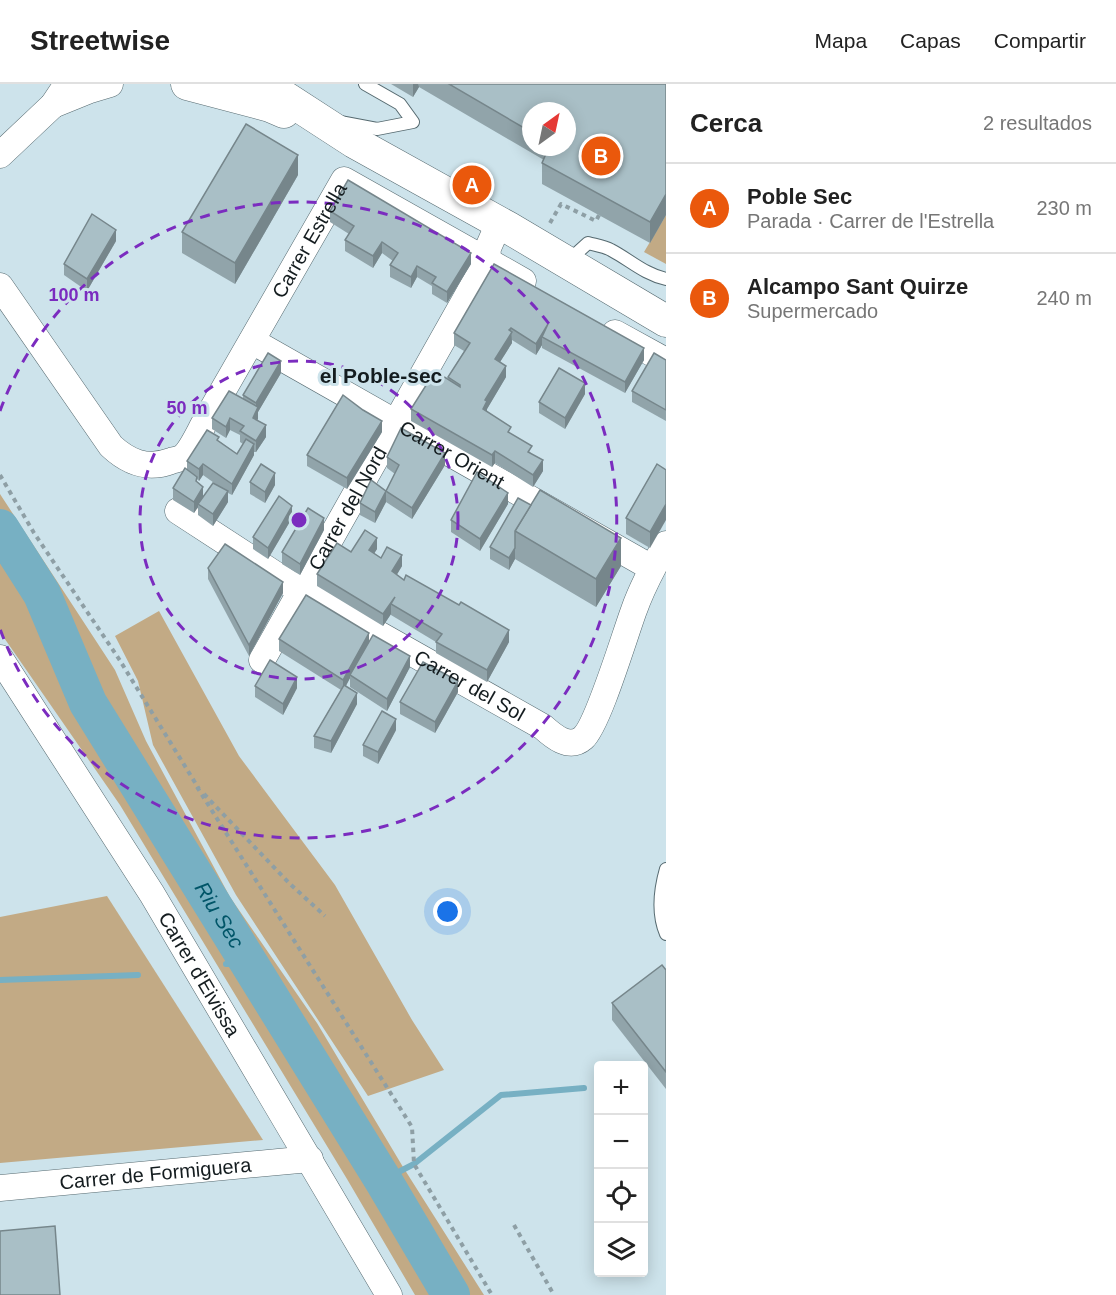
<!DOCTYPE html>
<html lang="es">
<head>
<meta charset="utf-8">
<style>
  :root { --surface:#fff; --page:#f6f6f6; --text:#222; --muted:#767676; --line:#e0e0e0; --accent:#ea580c }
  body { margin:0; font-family:Arial,sans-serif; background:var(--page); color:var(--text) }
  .controls { position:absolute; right:18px; bottom:18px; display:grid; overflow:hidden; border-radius:6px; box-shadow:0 3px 15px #0003 }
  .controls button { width:54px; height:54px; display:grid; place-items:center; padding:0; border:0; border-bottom:2px solid var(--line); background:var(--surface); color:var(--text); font:30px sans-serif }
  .compass { position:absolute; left:522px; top:18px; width:54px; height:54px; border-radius:50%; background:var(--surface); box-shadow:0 3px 15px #0003; rotate:33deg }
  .you { position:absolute; left:448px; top:828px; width:21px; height:21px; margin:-15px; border:4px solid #fff; border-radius:50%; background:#1a73e8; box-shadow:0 0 0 9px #1a73e833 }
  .badge { display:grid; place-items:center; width:39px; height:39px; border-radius:50%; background:var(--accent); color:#fff; font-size:20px; font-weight:700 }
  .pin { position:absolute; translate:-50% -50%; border:3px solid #fff; box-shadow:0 2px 6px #0006 }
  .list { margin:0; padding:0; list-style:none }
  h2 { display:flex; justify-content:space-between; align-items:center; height:78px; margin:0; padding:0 24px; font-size:26px }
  h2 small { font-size:20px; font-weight:400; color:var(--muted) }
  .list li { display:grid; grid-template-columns:39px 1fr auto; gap:18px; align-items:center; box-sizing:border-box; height:90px; padding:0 24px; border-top:2px solid var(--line) }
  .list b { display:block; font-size:22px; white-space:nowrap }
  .list p { margin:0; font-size:20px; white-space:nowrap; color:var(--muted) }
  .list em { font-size:20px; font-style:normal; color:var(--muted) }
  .icon { flex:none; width:33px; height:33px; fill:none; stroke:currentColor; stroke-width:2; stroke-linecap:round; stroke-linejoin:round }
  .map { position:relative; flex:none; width:666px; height:1211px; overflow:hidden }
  header { display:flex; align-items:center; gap:36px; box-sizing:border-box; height:84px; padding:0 30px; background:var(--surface); border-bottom:2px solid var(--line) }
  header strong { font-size:28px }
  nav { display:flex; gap:33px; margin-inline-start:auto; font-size:21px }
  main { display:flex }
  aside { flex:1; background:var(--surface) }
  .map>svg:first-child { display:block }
  .green { fill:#c2aa85 }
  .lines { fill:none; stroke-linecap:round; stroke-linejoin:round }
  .stream { stroke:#77b0c3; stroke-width:6 }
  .river { stroke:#77b0c3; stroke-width:38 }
  .service-casing { stroke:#566a70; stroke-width:14 }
  .minor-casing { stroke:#566a70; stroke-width:27 }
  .tertiary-casing { stroke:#566a70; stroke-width:33 }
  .path { stroke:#8e9fa5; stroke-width:4; stroke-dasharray:4.5 4.5; stroke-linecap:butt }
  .service { stroke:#fff; stroke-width:12 }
  .minor { stroke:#fff; stroke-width:26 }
  .tertiary { stroke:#fff; stroke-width:32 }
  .wall { fill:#91a4aa; fill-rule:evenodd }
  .shaded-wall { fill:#76868b }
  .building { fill:#a9bfc6; stroke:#76868b; stroke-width:1.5 }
  .ring { fill:none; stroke:#7b2cbf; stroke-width:3; stroke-dasharray:10 8 }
  .labels { text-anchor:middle; stroke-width:6; stroke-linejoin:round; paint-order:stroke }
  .street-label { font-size:20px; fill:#141c1f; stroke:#cde3eb }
  .neighbourhood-label { font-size:21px; font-weight:bold; fill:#141c1f; stroke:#cde3eb }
  .water-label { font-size:21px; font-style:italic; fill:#005568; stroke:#cde3eb }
  .centre { fill:#7b2cbf; stroke:#cde3eb; stroke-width:3 }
  .ring-label { font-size:18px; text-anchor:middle; font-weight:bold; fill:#7b2cbf; stroke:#cde3eb; stroke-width:6; stroke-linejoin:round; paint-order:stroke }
</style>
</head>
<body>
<header>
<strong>Streetwise</strong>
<nav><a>Mapa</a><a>Capas</a><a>Compartir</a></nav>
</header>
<main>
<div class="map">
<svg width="666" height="1211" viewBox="0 0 666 1211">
  <rect width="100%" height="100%" fill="#cde3eb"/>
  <g class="green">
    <polygon points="666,131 666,180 644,168"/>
    <polygon points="0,410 115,586 146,657 230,813 317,939 403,1083 484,1211 415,1211 347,1095 120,721 0,548"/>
    <polygon points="159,527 239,672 335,801 412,936 444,986 368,1012 236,811 153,661 138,597 115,552"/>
    <polygon points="107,812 263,1056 0,1079 0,833"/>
  </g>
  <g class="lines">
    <g class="stream">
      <polyline points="226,880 249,880"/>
      <polyline points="0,896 138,891"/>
      <polyline points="383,1096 414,1080 501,1011 584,1004"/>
    </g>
    <path class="river" id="s1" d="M 0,444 L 42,510 L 88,619 L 383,1096 L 451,1211"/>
    <defs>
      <g id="service">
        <polyline points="340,38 377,45 413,38 400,20 365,0"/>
        <path d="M 567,178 L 588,159 C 595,161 604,162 611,166 C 630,176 644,190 666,195"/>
        <path d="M 666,785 C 660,806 657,829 666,850"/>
      </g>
      <g id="minor">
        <polyline points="53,21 90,6 110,0"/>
        <polyline points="0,71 53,21 67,0"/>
        <path id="s2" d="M 0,202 L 111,362 C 128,378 147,386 171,377 C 174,376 181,375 184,372 C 192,365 200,346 206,336 L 344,96 L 523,197"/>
        <polyline points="615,249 666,277"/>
        <path id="s3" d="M 252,257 L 652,484"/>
        <path id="s4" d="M 178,427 L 290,500 L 543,643 C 553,652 569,666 583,654 C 598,641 625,550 634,526 C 642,503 654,481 666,460"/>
        <path id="s5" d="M 0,574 L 152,810 L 389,1211"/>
        <path id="s6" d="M 262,576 L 487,177 L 488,164 L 499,139"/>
        <path id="s7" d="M 0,1104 L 310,1075"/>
      </g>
      <g id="tertiary">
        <polyline points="187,0 270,22 284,28"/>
        <polyline points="261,0 280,10 354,58 509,144 666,237"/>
      </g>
    </defs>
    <use href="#service" class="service-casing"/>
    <use href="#minor" class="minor-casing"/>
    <use href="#tertiary" class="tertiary-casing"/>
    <g class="path">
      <polyline points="550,139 561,120 596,137 599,131"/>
      <polyline points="0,391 34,449 119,575 199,705"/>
      <polyline points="197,703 412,1043 414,1080 492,1211"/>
      <polyline points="204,710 290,800 325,832"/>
      <polyline points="514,1141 554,1211"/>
    </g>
    <use href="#service" class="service"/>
    <use href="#minor" class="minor"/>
    <use href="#tertiary" class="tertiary"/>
  </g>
  <g class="wall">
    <path d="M 391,0 L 666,0 L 666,131 L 650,159 L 542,100 L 542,79 L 544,76 L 419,3 L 413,13 ZM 531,27 L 567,63 L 531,63 Z"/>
    <polygon points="298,91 235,200 182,169 182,148"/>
    <polygon points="330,127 471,180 447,219 432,210 432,202 417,193 411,204 390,193 390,181 393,177 382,169 373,184 345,167 345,156 349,150 330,138"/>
    <polygon points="116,157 87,207 64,191 64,180"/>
    <polygon points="494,180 644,276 625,309 542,264 542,261 536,271 512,256 512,259 500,278 506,293 487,325 487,327 532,370 543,387 533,403 495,379 492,383 411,337 411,325 448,295 448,293 464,267 454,261 454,249"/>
    <polygon points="666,276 666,337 632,318 632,307"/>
    <path d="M 281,289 L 258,328 L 257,336 L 266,353 L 256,368 L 254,368 L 254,371 L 232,411 L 228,409 L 228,418 L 213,442 L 198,431 L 198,423 L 194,429 L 173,416 L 173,404 L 187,386 L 187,377 L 219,357 L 237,370 L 243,360 L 240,358 L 240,351 L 230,346 L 226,354 L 212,345 L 212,334 L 243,315 L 243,311 ZM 203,391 L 217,401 L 203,412 L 197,398 L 197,395 L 199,397 Z"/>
    <polygon points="585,310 565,345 539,329 539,318"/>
    <polygon points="382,348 347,405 307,382 307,371"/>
    <polygon points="387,373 445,381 412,435 386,418 375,439 360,431 360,419 386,407 395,390 387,384"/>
    <polygon points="657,380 650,464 626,450 626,434"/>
    <polygon points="250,398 275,401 265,419 250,410"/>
    <polygon points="518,414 621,482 596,523 515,475 509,486 490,475 490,463"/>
    <polygon points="508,420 480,467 451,448 451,436"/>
    <polygon points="292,434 268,475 253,465 253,453"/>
    <polygon points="324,446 300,491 282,480 282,468"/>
    <polygon points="377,465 374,469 381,474 402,482 396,491 509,558 487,598 436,569 436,558 391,531 391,530 383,542 317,502 317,490 351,468"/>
    <polygon points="208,484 283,509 249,572 208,495"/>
    <polygon points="279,555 369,558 410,583 387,627 350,603 350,594 346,602 357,620 331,669 314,664 314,652 341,606 279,567"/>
    <polygon points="255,602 297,604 283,631 255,613"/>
    <polygon points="458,608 435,649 400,630 400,618"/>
    <polygon points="396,646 378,680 363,672 363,661"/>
    <polygon points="666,886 666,1005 612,936 612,919"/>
  </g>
  <g class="shaded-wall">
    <polygon points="413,0 418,0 419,3 413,13"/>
    <polygon points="298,71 298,91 235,200 235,179"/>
    <polygon points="666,110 666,131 650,159 650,138"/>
    <polygon points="116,146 116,157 87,207 87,195"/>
    <polygon points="382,158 382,169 373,184 373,172"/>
    <polygon points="471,169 471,180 447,219 447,208"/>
    <polygon points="417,182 417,193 411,204 411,193"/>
    <polygon points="548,240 542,253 542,261 536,271 536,260"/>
    <polygon points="511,244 512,259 495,286 495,275"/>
    <polygon points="644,264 644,276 625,309 625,298"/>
    <polygon points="281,277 281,289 258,328 258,335 253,346 253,334 256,327 256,319"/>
    <polygon points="506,282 506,293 487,325 487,329 483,325 485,316"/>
    <polygon points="585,299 585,310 565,345 565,334"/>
    <polygon points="230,334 230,346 226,354 226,343"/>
    <polygon points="382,337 382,348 347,405 347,394"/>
    <polygon points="266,341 266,353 256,368 256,357"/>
    <polygon points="254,360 254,371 232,411 232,400"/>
    <polygon points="495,367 495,379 492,383 492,371"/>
    <polygon points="445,369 445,381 412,435 412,424"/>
    <polygon points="543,376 543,387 533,403 533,391"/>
    <polygon points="203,380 203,391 199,397 199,385"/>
    <polygon points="275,389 275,401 265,419 265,408"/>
    <polygon points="203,403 203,415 198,420 198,423 194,429 194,418"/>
    <polygon points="228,407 228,418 213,442 213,430"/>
    <polygon points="386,407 386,418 375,439 375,428"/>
    <polygon points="508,409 508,420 480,467 480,455"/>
    <polygon points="666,420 666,436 650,464 650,448"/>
    <polygon points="292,422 292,434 268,475 268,464"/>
    <polygon points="324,434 324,446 300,491 300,480"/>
    <polygon points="377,454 377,465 369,478 369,466"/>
    <polygon points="621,454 621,482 596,523 596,495"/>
    <polygon points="515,464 515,475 509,486 509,474"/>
    <polygon points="402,471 402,482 392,499 392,487"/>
    <polygon points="283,498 283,509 249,572 249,561"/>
    <polygon points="395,513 391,520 391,530 383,542 383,530"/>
    <polygon points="509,546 509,558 487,598 487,586"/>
    <polygon points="369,549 369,560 350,591 350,594 343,607 343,596"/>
    <polygon points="410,572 410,583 387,627 387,615"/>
    <polygon points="297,593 297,604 283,631 283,620"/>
    <polygon points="458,597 458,608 435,649 435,638"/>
    <polygon points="357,609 357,620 331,669 331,657"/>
    <polygon points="396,635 396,646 378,680 378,668"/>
  </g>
  <g class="building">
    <polygon points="449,0 666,0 666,110 650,138 542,79 549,63 567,63 567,27 531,27 531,48"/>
    <polygon points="246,40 298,71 235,179 182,148"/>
    <polygon points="348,96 471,169 447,208 432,199 436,193 417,182 411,193 390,181 398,169 382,158 373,172 345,156 354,142 330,127"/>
    <polygon points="92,130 116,146 87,195 64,180"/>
    <polygon points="494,180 644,264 625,298 542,253 548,240 536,260 511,244 509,246 512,248 495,275 506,282 485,316 487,317 483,325 511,343 508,348 532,362 528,368 543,376 533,391 495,367 492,371 411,325 435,287 460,303 460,301 448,293 470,259 454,249"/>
    <polygon points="268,269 281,277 256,319 243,311"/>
    <polygon points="654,269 666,276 666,326 632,307"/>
    <polygon points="559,284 585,299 565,334 539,318"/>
    <polygon points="229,307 258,323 253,334 266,341 256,357 240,347 244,342 230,334 226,343 212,334"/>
    <polygon points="343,311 363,326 382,337 347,394 307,371"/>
    <polygon points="401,344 445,369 412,424 386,407 375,428 360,419 371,396 386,407 399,381 387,373"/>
    <polygon points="207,346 219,353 217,356 237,370 246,355 254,360 232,400 203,380 199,385 187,377"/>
    <polygon points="261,380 275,389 265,408 250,398"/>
    <polygon points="657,380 666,386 666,420 650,448 626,434"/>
    <polygon points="185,384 197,393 196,397 203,403 194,418 173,404"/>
    <polygon points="477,388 508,409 480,455 451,436"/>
    <polygon points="213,399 228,407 213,430 198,420"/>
    <polygon points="540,406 621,454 596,495 515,447"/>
    <polygon points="279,412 292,422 268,464 253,453"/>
    <polygon points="518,414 531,421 515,447 515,464 509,474 490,463"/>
    <polygon points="308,424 324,434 300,480 282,468"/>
    <polygon points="365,446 377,454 369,466 381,474 387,463 402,471 392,487 404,496 406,491 459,521 461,518 509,546 487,586 436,558 442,550 391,520 395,513 383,530 317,490 337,459 351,468"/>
    <polygon points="225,460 283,498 249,561 208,484"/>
    <polygon points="306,511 369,549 343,596 279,555"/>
    <polygon points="373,551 410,572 387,615 350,591"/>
    <polygon points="270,576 297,593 283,620 255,602"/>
    <polygon points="423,578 458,597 435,638 400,618"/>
    <polygon points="344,601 357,609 331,657 314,652"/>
    <polygon points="382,627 396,635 378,668 363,661"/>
    <polygon points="662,881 666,886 666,988 612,919"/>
    <polygon points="55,1142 60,1211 0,1211 0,1147"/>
  </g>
  <g class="ring">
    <circle cx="299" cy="436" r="159"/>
    <path d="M0 327A318 318 0 1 1 0 545"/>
  </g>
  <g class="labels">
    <g class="street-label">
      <text dy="7" stroke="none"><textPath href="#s2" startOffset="524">Carrer Estrella</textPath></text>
      <text dy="7" stroke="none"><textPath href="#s3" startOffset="230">Carrer Orient</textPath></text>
      <text dy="7" stroke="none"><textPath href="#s6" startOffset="174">Carrer del Nord</textPath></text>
      <text dy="7" stroke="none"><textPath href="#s4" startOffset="340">Carrer del Sol</textPath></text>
      <text dy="7" stroke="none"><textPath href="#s5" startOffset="374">Carrer d'Eivissa</textPath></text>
      <text dy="7" stroke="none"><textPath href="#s7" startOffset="156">Carrer de Formiguera</textPath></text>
    </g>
    <g class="neighbourhood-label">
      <text x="381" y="299">el Poble-sec</text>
    </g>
    <g class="water-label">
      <text dy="7" stroke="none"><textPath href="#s1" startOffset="446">Riu Sec</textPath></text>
    </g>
  </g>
  <circle cx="299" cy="436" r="9" class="centre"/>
  <g class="ring-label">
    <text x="74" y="217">100 m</text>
    <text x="187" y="330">50 m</text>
  </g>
</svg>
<div class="controls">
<button>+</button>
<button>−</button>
<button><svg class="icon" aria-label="locate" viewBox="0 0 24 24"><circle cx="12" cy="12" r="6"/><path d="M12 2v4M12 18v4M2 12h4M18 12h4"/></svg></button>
<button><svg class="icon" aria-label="layers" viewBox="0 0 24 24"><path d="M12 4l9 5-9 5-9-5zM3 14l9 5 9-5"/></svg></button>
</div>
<svg class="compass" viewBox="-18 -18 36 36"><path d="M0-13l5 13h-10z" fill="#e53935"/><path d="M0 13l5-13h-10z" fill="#767676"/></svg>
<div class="you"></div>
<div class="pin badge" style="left:472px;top:101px">A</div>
<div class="pin badge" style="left:601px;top:72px">B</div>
</div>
<aside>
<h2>Cerca<small>2 resultados</small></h2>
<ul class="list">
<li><span class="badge">A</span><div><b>Poble Sec</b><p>Parada · Carrer de l'Estrella</p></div><em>230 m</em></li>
<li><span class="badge">B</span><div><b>Alcampo Sant Quirze</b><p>Supermercado</p></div><em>240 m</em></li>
</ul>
</aside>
</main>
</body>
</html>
